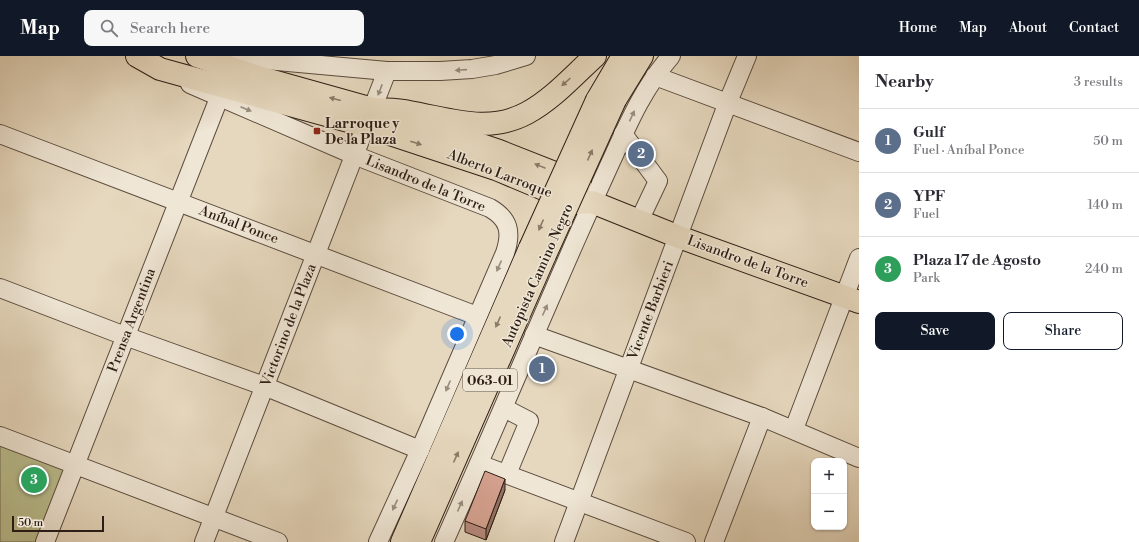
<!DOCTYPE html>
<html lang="en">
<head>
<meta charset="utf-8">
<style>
  :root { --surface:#fff; --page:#f7f7f7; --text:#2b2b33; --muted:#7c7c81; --line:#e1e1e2; --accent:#111827 }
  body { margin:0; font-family:"Libre Bodoni",serif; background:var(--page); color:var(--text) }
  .controls { position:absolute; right:12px; bottom:12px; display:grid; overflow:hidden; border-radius:8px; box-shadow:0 1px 3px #0004 }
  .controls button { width:36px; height:36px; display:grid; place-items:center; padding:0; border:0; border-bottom:1px solid var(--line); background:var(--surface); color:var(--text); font:20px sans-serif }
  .scale { position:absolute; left:12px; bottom:10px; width:92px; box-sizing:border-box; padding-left:4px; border:2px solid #2d1d14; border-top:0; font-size:11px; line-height:14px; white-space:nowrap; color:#2d1d14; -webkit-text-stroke:3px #efe6d5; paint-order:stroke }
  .you { position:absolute; left:457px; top:278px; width:14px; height:14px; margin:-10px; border:3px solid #fff; border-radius:50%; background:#1a73e8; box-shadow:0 0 0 6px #1a73e833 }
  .badge { display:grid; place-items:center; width:26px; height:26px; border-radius:50%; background:var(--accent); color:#fff; font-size:13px; font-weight:700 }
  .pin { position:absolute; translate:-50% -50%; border:2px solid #fff; box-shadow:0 1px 4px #0006 }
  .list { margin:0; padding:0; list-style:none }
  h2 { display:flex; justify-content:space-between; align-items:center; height:52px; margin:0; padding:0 16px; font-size:17px }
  h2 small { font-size:13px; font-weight:400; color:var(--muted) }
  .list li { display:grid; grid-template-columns:26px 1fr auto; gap:12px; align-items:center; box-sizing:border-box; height:64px; padding:0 16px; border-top:1px solid var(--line) }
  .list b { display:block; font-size:15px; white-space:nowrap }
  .list p { margin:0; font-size:13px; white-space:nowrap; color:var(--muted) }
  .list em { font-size:13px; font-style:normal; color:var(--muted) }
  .actions { display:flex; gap:8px; padding:12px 16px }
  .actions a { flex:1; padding:9px 0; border:1px solid var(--accent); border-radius:8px; text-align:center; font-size:14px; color:var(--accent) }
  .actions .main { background:var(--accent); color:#fff }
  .icon { flex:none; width:22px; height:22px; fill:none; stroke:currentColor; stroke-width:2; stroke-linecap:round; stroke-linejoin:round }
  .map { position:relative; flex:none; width:859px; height:486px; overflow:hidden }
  header { display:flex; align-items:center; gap:24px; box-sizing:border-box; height:56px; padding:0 20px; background:var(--accent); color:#fff }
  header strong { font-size:19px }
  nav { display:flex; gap:22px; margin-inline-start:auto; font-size:14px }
  .search { width:280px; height:36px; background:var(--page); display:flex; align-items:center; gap:10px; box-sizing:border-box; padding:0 14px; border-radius:8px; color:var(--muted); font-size:15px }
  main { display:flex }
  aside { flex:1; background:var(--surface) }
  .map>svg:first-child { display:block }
  .green { fill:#babd8e; stroke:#746d51 }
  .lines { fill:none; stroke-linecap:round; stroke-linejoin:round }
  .minor-casing { stroke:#5b4c3e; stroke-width:20 }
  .major-casing { stroke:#2d1d14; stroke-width:24 }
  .highway-casing { stroke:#2d1d14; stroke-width:24 }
  .minor { stroke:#efe6d5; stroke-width:18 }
  .major { stroke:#e6d8be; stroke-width:22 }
  .highway { stroke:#e6d8be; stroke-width:22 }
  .highway-bridge-casing { stroke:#2d1d14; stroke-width:24; stroke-linecap:butt }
  .highway-bridge { stroke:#e6d8be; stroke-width:22 }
  .wall { fill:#b68a7b; stroke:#2d1d14 }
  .shaded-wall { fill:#947164; stroke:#2d1d14 }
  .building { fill:#d4a18f; stroke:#2d1d14 }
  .oneway { fill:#988c7e }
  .oneway2 { fill:#8a7a69 }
  .poi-dot { fill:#8f2418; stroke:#efe6d5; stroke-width:1.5 }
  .labels { text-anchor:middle; stroke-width:3; stroke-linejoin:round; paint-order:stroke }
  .shield { fill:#efe6d5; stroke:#67594e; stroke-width:1 }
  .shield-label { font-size:13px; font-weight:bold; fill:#2d1d14 }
  .poi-label { font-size:14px; font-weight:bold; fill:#2d1d14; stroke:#efe6d5; text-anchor:start }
  .street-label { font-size:14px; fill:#2d1d14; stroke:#efe6d5 }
</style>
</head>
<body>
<header>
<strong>Map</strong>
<div class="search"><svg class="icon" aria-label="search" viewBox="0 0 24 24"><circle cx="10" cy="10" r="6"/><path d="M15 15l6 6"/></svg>Search here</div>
<nav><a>Home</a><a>Map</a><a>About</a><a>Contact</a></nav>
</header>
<main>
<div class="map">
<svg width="859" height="486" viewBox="0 0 859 486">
  <rect width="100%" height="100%" fill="#e6d8be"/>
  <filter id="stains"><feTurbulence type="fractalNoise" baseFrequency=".005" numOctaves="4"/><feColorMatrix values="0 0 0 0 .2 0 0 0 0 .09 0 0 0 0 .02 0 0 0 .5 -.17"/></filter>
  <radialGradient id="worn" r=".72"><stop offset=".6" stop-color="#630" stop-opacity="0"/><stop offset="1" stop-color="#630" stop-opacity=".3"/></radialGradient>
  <polygon class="green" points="0,380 75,409 45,486 0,486"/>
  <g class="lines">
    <defs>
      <g id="minor">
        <polyline points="222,0 387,15 440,15 472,13 496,9 526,0"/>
        <polyline points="655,20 859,96"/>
        <path d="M 190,28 L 354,99 L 490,152 C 509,163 512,176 505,197 L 420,394 L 378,486"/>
        <polyline points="0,78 477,260"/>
        <polyline points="623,78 658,125 639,165"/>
        <polyline points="0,232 125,280 264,330 420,394"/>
        <polyline points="534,279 762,361 859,402"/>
        <polyline points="504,352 529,365 507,418"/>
        <polyline points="794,373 859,202"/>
        <polyline points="0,380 278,486"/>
        <polyline points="479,408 686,486"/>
        <polyline points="45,486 219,42"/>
        <polyline points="204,486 387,15"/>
        <path d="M 444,486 C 490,384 533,281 578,179 C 590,152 602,125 614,99 C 630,63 645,30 671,0"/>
        <polyline points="564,486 728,46 747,0"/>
        <polyline points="714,486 762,361"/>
      </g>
      <g id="major">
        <polyline points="137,0 160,13 366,70 496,113 577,147 592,146 679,181 859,246"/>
        <polyline points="197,0 255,20 373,53 499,95 580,127"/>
      </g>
      <g id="highway">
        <polyline points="597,44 623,0"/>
        <polyline points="615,44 642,0"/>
        <path d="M 373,53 C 384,54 397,53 409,56 C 450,63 488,78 527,57 C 553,43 574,19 595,0"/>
        <polyline points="402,486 530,192"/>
        <polyline points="419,486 545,199"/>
      </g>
    </defs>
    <use href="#minor" class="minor-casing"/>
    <use href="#major" class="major-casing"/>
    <use href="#highway" class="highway-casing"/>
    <use href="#minor" class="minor"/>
    <use href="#major" class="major"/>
    <use href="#highway" class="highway"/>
    <defs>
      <g id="highway-bridge">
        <polyline points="530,192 597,44"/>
        <polyline points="545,199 615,44"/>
      </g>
    </defs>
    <use href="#highway-bridge" class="highway-bridge-casing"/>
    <use href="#highway-bridge" class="highway-bridge"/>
  </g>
  <polygon class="wall" points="505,434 486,484 465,476 465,465"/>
  <polygon class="shaded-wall" points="505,423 505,434 486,484 486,473"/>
  <polygon class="building" points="485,415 505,423 486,473 465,465"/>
  <defs><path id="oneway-solid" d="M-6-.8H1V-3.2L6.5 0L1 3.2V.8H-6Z"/></defs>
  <g class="oneway">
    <use href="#oneway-solid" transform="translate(461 14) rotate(176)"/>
    <use href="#oneway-solid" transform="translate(380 34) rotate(111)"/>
    <use href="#oneway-solid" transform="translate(246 53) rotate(23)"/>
    <use href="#oneway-solid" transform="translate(632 60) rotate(-65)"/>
    <use href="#oneway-solid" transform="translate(499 210) rotate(114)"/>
    <use href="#oneway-solid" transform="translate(545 254) rotate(-66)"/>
    <use href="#oneway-solid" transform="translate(448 330) rotate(113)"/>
    <use href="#oneway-solid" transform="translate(395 449) rotate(115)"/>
    <use href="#oneway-solid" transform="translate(460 450) rotate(-66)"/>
  </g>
  <g class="oneway2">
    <use href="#oneway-solid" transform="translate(566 26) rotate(138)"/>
    <use href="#oneway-solid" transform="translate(335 43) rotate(-165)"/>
    <use href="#oneway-solid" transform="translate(416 87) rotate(18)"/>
    <use href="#oneway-solid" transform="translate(590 99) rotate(-66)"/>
    <use href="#oneway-solid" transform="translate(540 110) rotate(-158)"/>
    <use href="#oneway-solid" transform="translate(541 169) rotate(114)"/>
    <use href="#oneway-solid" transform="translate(498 266) rotate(114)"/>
    <use href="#oneway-solid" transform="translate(456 401) rotate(-66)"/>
  </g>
  <rect class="poi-dot" x="313" y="71" width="8" height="8" rx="2"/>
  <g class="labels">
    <rect class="shield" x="463" y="313" width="54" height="22" rx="3"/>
    <g class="shield-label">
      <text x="490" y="329">063-01</text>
    </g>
    <g class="poi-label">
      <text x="325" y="72">Larroque y<tspan x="325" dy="16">De la Plaza</tspan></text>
    </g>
    <g class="street-label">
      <text transform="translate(500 117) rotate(21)" y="5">Alberto Larroque</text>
      <text transform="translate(426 127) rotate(22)" y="5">Lisandro de la Torre</text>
      <text transform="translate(239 168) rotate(21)" y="5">Aníbal Ponce</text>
      <text transform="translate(748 205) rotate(20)" y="5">Lisandro de la Torre</text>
      <text transform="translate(537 219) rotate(-66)" y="5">Autopista Camino Negro</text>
      <text transform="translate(650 254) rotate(-69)" y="5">Vicente Barbieri</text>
      <text transform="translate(131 264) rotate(-69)" y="5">Prensa Argentina</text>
      <text transform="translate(288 269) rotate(-69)" y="5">Victorino de la Plaza</text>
    </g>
  </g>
  <rect width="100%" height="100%" filter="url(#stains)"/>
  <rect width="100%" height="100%" fill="url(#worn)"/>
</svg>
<div class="controls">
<button>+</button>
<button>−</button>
</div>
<div class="scale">50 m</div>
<div class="you"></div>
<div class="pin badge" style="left:542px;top:313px;background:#5c6f8a">1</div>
<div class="pin badge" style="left:641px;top:98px;background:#5c6f8a">2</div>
<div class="pin badge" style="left:34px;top:424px;background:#2e9e5b">3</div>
</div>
<aside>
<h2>Nearby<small>3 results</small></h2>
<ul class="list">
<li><span class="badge" style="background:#5c6f8a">1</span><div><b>Gulf</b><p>Fuel · Aníbal Ponce</p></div><em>50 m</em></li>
<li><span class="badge" style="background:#5c6f8a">2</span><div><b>YPF</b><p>Fuel</p></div><em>140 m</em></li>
<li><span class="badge" style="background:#2e9e5b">3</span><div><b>Plaza 17 de Agosto</b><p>Park</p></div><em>240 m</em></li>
</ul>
<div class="actions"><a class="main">Save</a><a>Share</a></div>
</aside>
</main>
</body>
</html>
